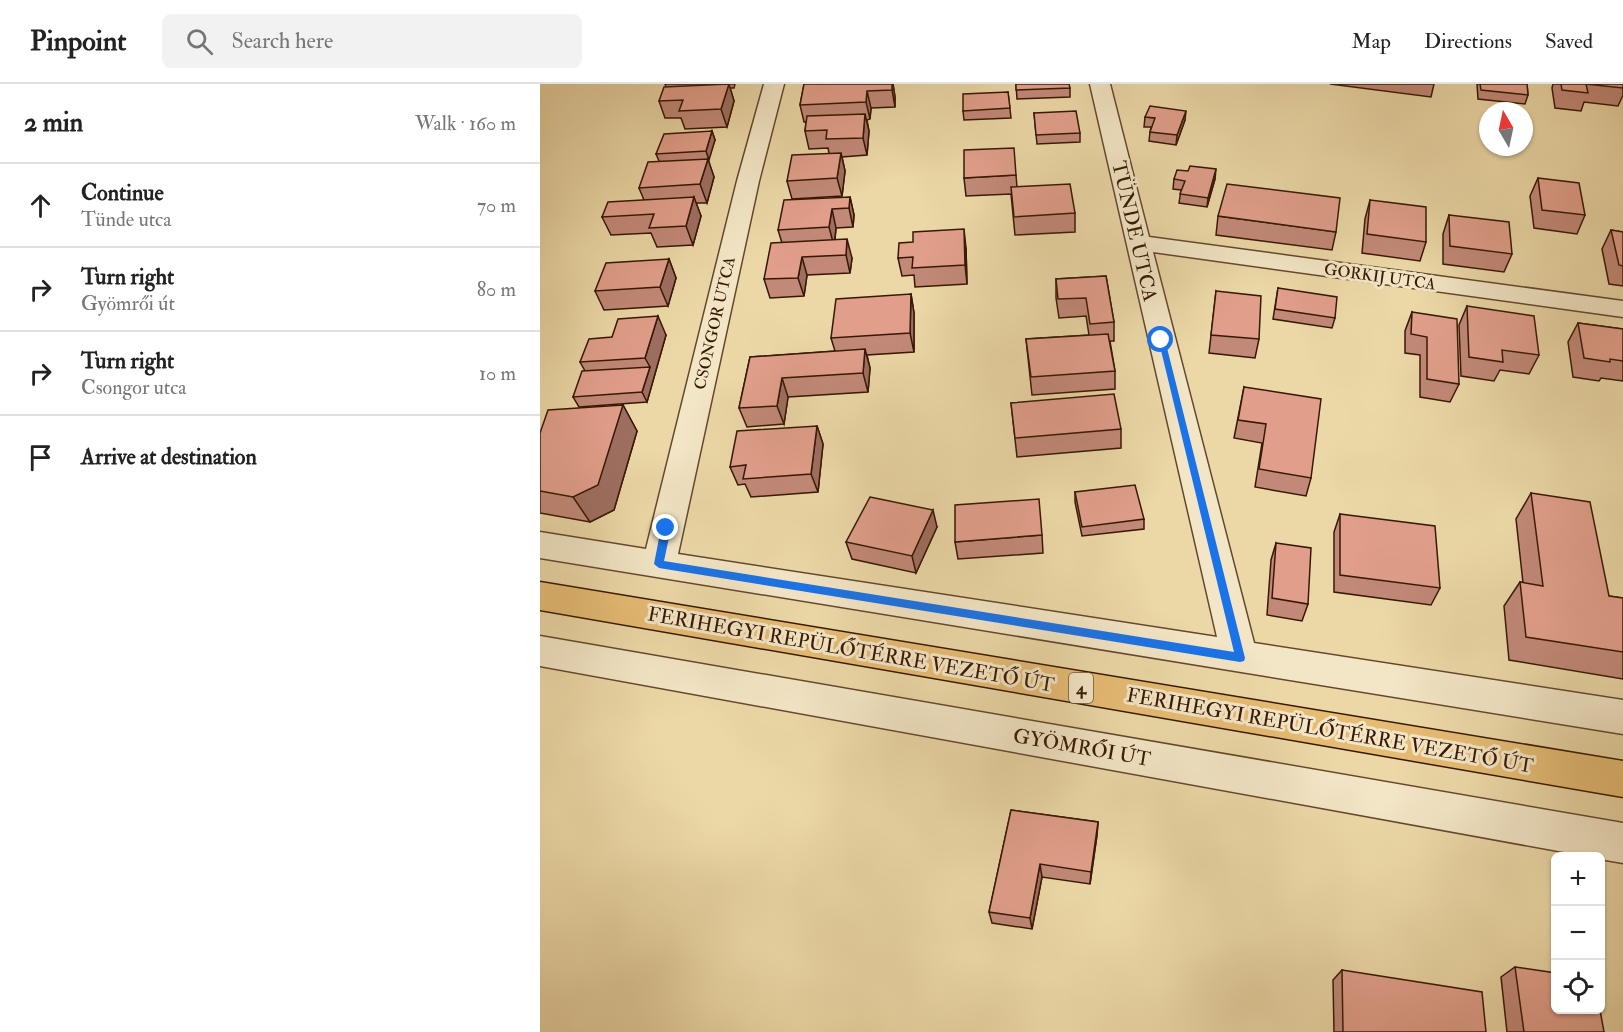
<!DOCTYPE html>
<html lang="en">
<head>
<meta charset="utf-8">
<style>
  :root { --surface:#fff; --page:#f2f2f2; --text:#222; --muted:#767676; --line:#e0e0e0 }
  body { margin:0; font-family:"IM FELL Double Pica",serif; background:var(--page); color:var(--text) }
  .controls { position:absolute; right:18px; bottom:18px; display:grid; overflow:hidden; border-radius:9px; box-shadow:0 2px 4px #0004 }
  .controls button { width:54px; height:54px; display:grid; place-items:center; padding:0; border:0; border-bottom:2px solid var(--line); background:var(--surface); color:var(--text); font:30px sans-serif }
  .compass { position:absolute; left:939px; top:18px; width:54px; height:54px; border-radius:50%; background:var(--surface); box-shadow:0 2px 4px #0004; rotate:351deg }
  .stop { position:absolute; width:18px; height:18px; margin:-14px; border:4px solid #1a73e8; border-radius:50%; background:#fff }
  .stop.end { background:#1a73e8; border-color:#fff; box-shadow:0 2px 6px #0008 }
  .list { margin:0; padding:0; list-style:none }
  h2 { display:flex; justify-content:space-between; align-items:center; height:78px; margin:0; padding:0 24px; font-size:26px }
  h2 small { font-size:20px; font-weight:400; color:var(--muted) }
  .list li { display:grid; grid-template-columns:39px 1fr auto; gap:18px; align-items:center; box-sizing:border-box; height:84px; padding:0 24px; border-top:2px solid var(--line) }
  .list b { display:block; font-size:22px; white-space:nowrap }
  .list p { margin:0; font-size:20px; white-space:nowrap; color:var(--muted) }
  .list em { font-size:20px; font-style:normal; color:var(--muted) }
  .icon { flex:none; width:33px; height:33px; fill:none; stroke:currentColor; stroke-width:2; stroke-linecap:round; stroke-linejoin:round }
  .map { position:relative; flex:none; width:1083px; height:948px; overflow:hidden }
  header { display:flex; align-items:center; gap:36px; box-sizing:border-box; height:84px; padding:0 30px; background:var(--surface); border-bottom:2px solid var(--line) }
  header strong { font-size:28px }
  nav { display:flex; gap:33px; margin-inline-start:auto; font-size:21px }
  .search { width:420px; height:54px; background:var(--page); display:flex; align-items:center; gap:15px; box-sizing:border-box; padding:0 21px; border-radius:9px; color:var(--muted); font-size:22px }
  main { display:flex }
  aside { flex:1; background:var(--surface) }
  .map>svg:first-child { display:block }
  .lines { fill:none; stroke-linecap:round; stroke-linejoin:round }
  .minor-casing { stroke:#64482d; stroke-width:3 }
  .major-casing { stroke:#371804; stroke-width:3 }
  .minor { fill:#f3e6c6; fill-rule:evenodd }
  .major { fill:#e6bc74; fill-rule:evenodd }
  .wall { fill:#c28978; stroke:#371804; stroke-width:1.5 }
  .shaded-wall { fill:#9e6f61; stroke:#371804; stroke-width:1.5 }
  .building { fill:#e19f8b; stroke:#371804; stroke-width:1.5 }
  .route { fill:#1a73e8 }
  .labels { text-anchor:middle; stroke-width:6; stroke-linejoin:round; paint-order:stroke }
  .far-street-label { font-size:16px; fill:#371804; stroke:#f3e6c6 }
  .shield { fill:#f3e6c6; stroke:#6f563e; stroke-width:1.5 }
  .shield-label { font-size:18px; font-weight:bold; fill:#371804 }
  .street-label { font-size:20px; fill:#371804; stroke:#f3e6c6 }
</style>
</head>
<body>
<header>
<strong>Pinpoint</strong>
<div class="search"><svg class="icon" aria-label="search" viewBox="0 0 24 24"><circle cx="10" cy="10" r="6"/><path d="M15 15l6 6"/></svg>Search here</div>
<nav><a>Map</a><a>Directions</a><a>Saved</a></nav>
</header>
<main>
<aside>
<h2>2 min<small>Walk · 160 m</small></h2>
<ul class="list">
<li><svg class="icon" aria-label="ahead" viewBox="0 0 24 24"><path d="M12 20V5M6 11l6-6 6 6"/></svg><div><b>Continue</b><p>Tünde utca</p></div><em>70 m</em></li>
<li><svg class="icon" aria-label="right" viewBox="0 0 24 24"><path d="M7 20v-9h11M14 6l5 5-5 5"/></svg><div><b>Turn right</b><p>Gyömrői út</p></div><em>80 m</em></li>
<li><svg class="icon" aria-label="right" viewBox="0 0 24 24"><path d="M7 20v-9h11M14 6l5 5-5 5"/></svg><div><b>Turn right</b><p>Csongor utca</p></div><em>10 m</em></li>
<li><svg class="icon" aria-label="arrive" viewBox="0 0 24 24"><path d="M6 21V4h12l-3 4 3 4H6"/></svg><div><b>Arrive at destination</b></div></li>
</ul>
</aside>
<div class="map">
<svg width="1083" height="948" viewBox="0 0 1083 948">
  <rect width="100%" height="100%" fill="#ecd8a7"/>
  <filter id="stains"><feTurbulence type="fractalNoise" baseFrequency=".00333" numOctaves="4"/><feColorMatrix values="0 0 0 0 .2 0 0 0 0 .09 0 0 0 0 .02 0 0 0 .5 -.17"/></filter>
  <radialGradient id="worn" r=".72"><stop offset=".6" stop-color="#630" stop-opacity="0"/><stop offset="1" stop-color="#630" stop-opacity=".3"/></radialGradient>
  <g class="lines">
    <defs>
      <g id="minor">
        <polygon points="224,0 244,0 219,97 138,470 677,553 550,0 570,0 609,153 1083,217 1083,233 613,168 714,559 1083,616 1083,650 0,474 0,448 106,465 197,97"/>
        <polygon points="0,552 1083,739 1083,779 1060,775 1060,772 1046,772 0,582"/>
      </g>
      <polygon id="major" points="0,498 1083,677 1083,713 0,526"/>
    </defs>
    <use href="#minor" class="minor-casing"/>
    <use href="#major" class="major-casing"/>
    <use href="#minor" class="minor"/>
    <use href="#major" class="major"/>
  </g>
  <g class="wall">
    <polygon points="125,0 195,0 194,4 190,4 194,17 187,43 145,45 141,34 125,34 119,17 126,3"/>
    <polygon points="264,0 353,0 355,13 355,23 331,24 330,35 327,36 329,47 327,71 302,73 305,87 302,112 252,115 247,97 289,69 288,64 269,65 265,47 266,38 264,38 260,21"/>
    <polygon points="476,0 530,4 530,13 477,15"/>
    <polygon points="790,0 894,0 891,13"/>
    <polygon points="937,0 987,0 988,11 985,20 938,15"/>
    <polygon points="1013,0 1083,0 1083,11 1078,22 1044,18 1041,27 1015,24 1012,4"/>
    <polygon points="468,8 471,34 424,36 423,27"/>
    <polygon points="494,29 540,49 540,58 497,60"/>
    <polygon points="605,33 645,36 636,61 609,57 610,48 611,43 604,43"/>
    <polygon points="172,47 175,56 168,76 174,93 167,119 156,119 161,132 153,161 117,163 111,149 71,151 62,133 104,116 99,104 119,77 116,70"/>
    <polygon points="476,91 477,103 535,129 535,148 475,151 471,110 426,112 424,94"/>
    <polygon points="998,94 1045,131 1037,150 994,144 990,112"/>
    <polygon points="634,95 675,95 667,123 639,119 641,106 633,105"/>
    <polygon points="310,113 314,131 313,143 296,144 295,156 312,174 310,189 267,191 264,212 230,214 224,195 242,159 238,146"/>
    <polygon points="830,116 886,158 880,177 822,169 825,135"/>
    <polygon points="909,131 972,170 964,188 903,180 903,150"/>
    <polygon points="678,132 796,148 792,166 676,151"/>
    <polygon points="1071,146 1083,148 1083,202 1069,200 1062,165"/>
    <polygon points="426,164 427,200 375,203 374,191 362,192 358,174"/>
    <polygon points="129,175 136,194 128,222 64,226 55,207"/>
    <polygon points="566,192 574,238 574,257 570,257 575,287 575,305 492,311 486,255 549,251 546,232 519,234 516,214 516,195"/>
    <polygon points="738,204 795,234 792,244 733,235"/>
    <polygon points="676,207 719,255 715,274 669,269"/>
    <polygon points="371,210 374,229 374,268 327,271 330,284 328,308 248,313 244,340 207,343 199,324 210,273 295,267 291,254"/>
    <polygon points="927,222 999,271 989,290 960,286 954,297 921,292 919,241"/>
    <polygon points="872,228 919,300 910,318 880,313 880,271 865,269 865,247"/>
    <polygon points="1038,239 1083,245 1083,297 1061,294 1059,297 1033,293 1028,258"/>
    <polygon points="126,251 107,318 39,323 33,313 45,287 40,278 72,253"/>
    <polygon points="704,303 771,394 766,412 715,403 722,359 694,354"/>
    <polygon points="471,319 581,345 581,364 477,373"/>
    <polygon points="83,321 97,347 74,426 50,438 0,429 0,349"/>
    <polygon points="277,342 283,360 278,408 211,413 205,400 198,401 190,383"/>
    <polygon points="535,408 604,435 604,445 542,452 535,418"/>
    <polygon points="991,409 1069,512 1083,514 1083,595 969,576 964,522 980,498 983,499 976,435"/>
    <polygon points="800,430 900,504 891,521 794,508 794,448"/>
    <polygon points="397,443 376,489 312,475 306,458"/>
    <polygon points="502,451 503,469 418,475 415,458"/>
    <polygon points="736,459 768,520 762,537 727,531 731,476"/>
    <polygon points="471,726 558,738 557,751 550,800 502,793 492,845 452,839 449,828"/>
    <polygon points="975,883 1064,948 967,948 961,893"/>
    <polygon points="802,886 946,948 794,948 793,896"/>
  </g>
  <g class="shaded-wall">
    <polygon points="189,0 194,17 187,43 181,25"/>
    <polygon points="352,0 353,0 355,13 355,23 352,6"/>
    <polygon points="327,7 331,24 330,35 326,18"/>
    <polygon points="646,27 645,36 636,61 637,51"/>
    <polygon points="325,30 329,47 327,71 323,54"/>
    <polygon points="172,47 175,56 169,76 166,67"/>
    <polygon points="301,69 305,87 302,112 297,94"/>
    <polygon points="168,75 174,93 167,119 160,100"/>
    <polygon points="676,85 675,95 667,123 668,114"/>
    <polygon points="154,113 161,132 153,161 146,142"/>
    <polygon points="310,113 314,131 313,143 309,124"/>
    <polygon points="292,125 296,144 294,162 289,143"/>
    <polygon points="424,145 426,164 427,200 425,181"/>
    <polygon points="307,155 312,174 310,189 306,171"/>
    <polygon points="262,173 267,191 264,212 258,194"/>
    <polygon points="129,175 136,194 128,222 120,203"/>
    <polygon points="371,210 374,229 374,268 370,249"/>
    <polygon points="118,232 126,251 107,318 102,308 110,283 105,274"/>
    <polygon points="325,265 330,284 328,308 323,289"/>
    <polygon points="242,294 248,313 244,340 237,322"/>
    <polygon points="83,321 97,347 74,426 50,438 33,413"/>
    <polygon points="277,342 283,360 278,408 271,390"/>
    <polygon points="393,426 397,443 376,489 372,472"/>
    <polygon points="558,738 557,751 550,800 551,788"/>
    <polygon points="500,780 502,793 492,845 490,834"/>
  </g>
  <g class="building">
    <polygon points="189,0 181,25 139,27 143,16 119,17 124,3"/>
    <polygon points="264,0 352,0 352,6 327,7 326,18 260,21"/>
    <polygon points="476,0 529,0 530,4 476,6"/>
    <polygon points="940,0 987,0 988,11 941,6"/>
    <polygon points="1021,0 1083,0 1083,4 1046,0 1048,9 1022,6"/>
    <polygon points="468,8 470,24 423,27 423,10"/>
    <polygon points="610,22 646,27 637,51 610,48 615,34 605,33"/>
    <polygon points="536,27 540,49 496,51 494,29"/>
    <polygon points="325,30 323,54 286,55 287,46 265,47 267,32"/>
    <polygon points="172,47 166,67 116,70 124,50"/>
    <polygon points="474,64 476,91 424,94 424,66"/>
    <polygon points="301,69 297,94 247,97 252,71"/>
    <polygon points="168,75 160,100 99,104 108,78"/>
    <polygon points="650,82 676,85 668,114 640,110 645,97 634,95 637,86 648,87"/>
    <polygon points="998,94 1039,99 1045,131 1002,126"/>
    <polygon points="530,100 535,129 474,133 471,103"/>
    <polygon points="687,100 800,114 796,148 678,132"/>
    <polygon points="154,113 146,142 109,144 114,130 62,133 68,118"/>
    <polygon points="310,113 309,124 292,125 289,143 238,146 244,116"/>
    <polygon points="830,116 886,123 886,158 827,150"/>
    <polygon points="909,131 969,138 972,170 910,162"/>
    <polygon points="424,145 425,181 372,184 373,173 358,174 359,159 373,158 373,148"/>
    <polygon points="1071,146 1083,148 1083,182 1079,181"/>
    <polygon points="307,155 306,171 262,173 258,194 224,195 231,159"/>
    <polygon points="129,175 120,203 55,207 66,179"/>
    <polygon points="566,192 574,238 550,240 546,214 518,215 516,195"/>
    <polygon points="738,204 797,213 795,234 735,225"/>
    <polygon points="676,207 721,212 719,255 671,251"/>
    <polygon points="371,210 370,249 291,254 296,215"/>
    <polygon points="927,222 994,232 999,271 962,266 963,278 929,273"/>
    <polygon points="872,228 917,235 919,300 887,295 887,253 871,250"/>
    <polygon points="118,232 105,274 40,278 49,255 72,253 78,235"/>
    <polygon points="1038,239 1083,245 1083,277 1070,275 1070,278 1044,274"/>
    <polygon points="568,250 575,287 491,293 486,255"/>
    <polygon points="325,265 323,289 242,294 237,322 199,324 210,273"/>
    <polygon points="110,283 102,308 33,313 42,287"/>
    <polygon points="704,303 781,315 771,394 719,385 726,340 698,336"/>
    <polygon points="574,310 581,345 475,354 471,319"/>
    <polygon points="83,321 58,401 33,413 0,407 0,349 8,326"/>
    <polygon points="277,342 271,390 203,395 206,381 190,383 197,347"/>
    <polygon points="595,401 604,435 542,443 535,408"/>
    <polygon points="991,409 1050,418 1069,512 1083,514 1083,568 986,553 980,498 1003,502"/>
    <polygon points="330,413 393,426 372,472 306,458"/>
    <polygon points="499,415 502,451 415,458 415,421"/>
    <polygon points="800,430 895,442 900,504 800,491"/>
    <polygon points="736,459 771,464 768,520 732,514"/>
    <polygon points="471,726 558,738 551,788 500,780 490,834 449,828"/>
    <polygon points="975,883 1016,889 1016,926 1060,926 1064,948 984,948"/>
    <polygon points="802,886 942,908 946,948 803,948"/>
  </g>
  <polygon class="route" points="618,254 625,256 705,574 704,577 700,578 119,484 114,480 121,444 126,441 131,444 124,477 694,568"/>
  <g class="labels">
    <g class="far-street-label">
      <text transform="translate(840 192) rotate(8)" y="6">GORKIJ UTCA</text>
      <text transform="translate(174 239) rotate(-77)" y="6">CSONGOR UTCA</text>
    </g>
    <rect class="shield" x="529" y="589" width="24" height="30" rx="4.5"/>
    <g class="shield-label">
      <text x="541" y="610">4</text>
    </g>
    <g class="street-label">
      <text transform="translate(595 147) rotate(77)" y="7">TÜNDE UTCA</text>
      <text transform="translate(311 565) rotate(10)" y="7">FERIHEGYI REPÜLŐTÉRRE VEZETŐ ÚT</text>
      <text transform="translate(790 646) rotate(10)" y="7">FERIHEGYI REPÜLŐTÉRRE VEZETŐ ÚT</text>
      <text transform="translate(542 663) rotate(10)" y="7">GYÖMRŐI ÚT</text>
    </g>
  </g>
  <rect width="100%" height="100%" filter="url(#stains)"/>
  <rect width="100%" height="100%" fill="url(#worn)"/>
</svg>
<div class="controls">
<button>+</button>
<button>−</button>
<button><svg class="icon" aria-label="locate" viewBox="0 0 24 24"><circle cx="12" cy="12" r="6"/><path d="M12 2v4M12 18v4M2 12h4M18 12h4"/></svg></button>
</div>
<svg class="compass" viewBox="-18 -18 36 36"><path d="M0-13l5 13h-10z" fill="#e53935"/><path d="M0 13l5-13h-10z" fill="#767676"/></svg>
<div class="stop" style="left:621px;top:256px"></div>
<div class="stop end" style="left:126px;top:444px"></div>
</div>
</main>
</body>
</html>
